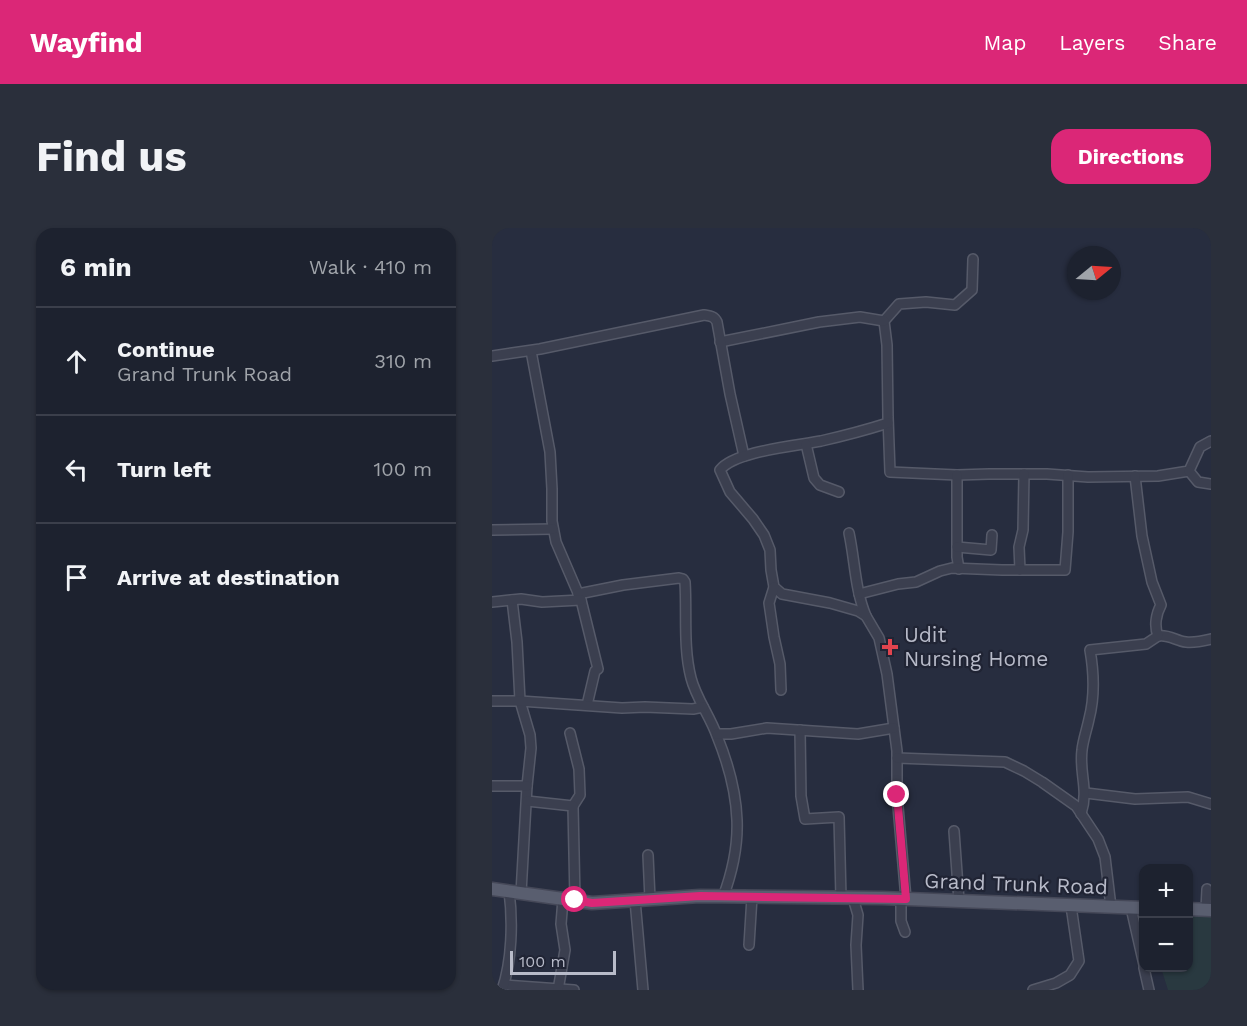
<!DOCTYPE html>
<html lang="en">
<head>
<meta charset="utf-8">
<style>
  :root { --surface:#1d222f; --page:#2a2f3b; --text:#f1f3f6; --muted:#a0a4aa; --line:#3b3f4b; --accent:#db2777 }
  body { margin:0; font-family:"Work Sans",sans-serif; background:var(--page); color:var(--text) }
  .controls { position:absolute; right:18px; bottom:18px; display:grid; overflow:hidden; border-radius:12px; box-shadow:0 2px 4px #0004 }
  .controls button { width:54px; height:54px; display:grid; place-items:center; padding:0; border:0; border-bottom:2px solid var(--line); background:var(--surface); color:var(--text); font:30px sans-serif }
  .compass { position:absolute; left:575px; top:18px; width:54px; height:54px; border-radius:50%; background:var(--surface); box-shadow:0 2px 4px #0004; rotate:72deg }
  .scale { position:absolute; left:18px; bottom:15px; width:106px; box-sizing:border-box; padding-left:6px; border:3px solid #b8bbc9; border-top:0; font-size:16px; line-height:21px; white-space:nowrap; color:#b8bbc9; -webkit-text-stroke:4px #202434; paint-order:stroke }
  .stop { position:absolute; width:18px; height:18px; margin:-14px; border:4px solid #db2777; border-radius:50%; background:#fff }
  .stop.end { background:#db2777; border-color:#fff; box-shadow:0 2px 6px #0008 }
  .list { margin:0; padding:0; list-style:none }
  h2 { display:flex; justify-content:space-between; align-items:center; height:78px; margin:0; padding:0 24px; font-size:26px }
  h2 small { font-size:20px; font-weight:400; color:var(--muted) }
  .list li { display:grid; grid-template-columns:39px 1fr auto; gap:18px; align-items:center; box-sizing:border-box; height:108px; padding:0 24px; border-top:2px solid var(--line) }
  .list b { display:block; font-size:22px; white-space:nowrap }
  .list p { margin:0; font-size:20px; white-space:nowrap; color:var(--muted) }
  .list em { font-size:20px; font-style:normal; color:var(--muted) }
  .icon { flex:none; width:33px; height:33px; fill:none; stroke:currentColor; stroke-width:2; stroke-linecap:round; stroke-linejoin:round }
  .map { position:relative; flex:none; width:719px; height:762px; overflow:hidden; border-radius:18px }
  header { display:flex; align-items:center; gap:36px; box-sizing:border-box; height:84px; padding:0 30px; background:var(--accent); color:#fff }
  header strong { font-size:28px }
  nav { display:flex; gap:33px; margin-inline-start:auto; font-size:21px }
  .intro { display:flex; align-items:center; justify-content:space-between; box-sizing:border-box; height:144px; padding:0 36px }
  h1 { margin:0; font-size:42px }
  .button { padding:15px 27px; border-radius:18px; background:var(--accent); color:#fff; font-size:21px; font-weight:700 }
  main { display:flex; gap:36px; padding:0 36px }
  aside { flex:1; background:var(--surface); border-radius:18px; box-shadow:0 2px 4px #0004 }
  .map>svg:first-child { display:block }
  .green { fill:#293940 }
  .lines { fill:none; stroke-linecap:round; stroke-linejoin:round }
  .minor-casing { stroke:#565a69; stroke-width:12 }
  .major-casing { stroke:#454858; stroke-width:15 }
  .minor { stroke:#3b3f4f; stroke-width:9 }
  .major { stroke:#595e6f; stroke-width:12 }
  .route { stroke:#db2777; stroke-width:8 }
  .health-dot { fill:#e0444e; stroke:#202434; stroke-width:2 }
  .labels { text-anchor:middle; stroke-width:4.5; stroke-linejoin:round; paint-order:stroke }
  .poi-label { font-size:21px; fill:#b8bbc9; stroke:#202434; text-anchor:start }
  .street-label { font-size:21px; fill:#b8bbc9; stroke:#202434 }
</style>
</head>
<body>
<header>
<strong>Wayfind</strong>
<nav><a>Map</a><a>Layers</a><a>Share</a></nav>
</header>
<div class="intro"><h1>Find us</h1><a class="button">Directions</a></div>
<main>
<aside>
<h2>6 min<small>Walk · 410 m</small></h2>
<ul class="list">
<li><svg class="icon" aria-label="ahead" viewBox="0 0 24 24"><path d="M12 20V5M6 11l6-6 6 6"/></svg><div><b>Continue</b><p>Grand Trunk Road</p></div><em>310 m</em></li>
<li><svg class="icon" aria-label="left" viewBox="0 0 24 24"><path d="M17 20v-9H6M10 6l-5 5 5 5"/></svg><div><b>Turn left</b></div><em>100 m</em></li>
<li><svg class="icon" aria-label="arrive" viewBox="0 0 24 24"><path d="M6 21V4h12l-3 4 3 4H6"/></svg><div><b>Arrive at destination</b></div></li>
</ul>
</aside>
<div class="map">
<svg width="719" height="762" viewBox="0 0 719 762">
  <rect width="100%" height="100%" fill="#272d3f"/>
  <polygon class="green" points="697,686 719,686 719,762 676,762 669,740 696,740"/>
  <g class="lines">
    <defs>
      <g id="minor">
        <polyline points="481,31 480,62 463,77 434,74 407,76 392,93 395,117 396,189 398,244 465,247 497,246 555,246 596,249 666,248 697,243 708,219 719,213"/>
        <polyline points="228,114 327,94 368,89 392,93"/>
        <polyline points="39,123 58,224 60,261 60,293 64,314 89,372 106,441 103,443 95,477"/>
        <path d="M 0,128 L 48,121 L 212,87 C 218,88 222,88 225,94 L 238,166 L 252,228"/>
        <path d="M 396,195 C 374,202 351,208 329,213 C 304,218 243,223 228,242 L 238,264 L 261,291 L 272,307 L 278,322 L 279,342 L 282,359 L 290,366 L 338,375 L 366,383 L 374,388 L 387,410 L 395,446 L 405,523 L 405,567 L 414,671"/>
        <polyline points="314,216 322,250 328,257 347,264"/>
        <polyline points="697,243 706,254 719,256"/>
        <polyline points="465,247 465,329 467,341"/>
        <polyline points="0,302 61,301"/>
        <path d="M 357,305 C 363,333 363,362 374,388"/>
        <polyline points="465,319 499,322 500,307"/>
        <polyline points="528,342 527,319 531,302 532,246"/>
        <polyline points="282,359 277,375 282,409 288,436 289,462"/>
        <path d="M 86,366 L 131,357 L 187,350 L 191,351 L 193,354 C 195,385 191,419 199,450 C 204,470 218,488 225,508 C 236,535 244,564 245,592 C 246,618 240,645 231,669"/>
        <polyline points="367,366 406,356 424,354 448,343 460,340 510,342 573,342 576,304 576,247"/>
        <polyline points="20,372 25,414 28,473 38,507 39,520 35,558 29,665"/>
        <polyline points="0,374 29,371 50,374 89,372"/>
        <path d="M 666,408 C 677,406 684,413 694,414 C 703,415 711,413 719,411"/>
        <polyline points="0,473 28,473 130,480 153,479 201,481 211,479"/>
        <polyline points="308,502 309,568 313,591 347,589 349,670"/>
        <polyline points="78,505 87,541 88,567 81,578"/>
        <polyline points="225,506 239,506 275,500 366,506 402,500"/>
        <polyline points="405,530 513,534 532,543 550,554 584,578 606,611 613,629 619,679"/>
        <polyline points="0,558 35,558"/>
        <polyline points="594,565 643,571 696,569 719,576"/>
        <polyline points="35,573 81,578 83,672"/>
        <path d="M 589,586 C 597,561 587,546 590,522 C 591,512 595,501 597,491 C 603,468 602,445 598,422 L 654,416 L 666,408 C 662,398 664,386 669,377 L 660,354 L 650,308 L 643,248"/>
        <polyline points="462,603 467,673"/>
        <polyline points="156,627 158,671"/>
        <polyline points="361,670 366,687 364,717 366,762"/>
        <polyline points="409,671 409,693 413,704"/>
        <polyline points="143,672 151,762"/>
        <polyline points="639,680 652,737"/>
        <polyline points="714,681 715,661"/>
        <polyline points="257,717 260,669"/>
        <polyline points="652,740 657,762"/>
        <polyline points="13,757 82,762"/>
        <path d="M 10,762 C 20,733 21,693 17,663"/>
        <polyline points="66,762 73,722 69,696 71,671"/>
        <polyline points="541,762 564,755 578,747 587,733 579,678"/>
      </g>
      <g id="major">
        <polyline points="0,661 100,675 208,668 390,670 652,680"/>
        <polyline points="696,681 719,682"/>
      </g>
    </defs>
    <use href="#minor" class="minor-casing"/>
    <use href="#major" class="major-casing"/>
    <use href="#minor" class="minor"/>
    <use href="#major" class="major"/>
  </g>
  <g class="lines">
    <polyline class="route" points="83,672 100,675 208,668 414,671 405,567"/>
  </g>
  <path class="health-dot" d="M395 410h6v6h6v6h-6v6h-6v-6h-6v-6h6z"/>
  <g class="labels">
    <g class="poi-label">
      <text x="412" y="414">Udit<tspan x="412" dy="24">Nursing Home</tspan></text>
    </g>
    <g class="street-label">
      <text transform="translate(524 656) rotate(2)" y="7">Grand Trunk Road</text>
    </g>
  </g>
</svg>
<div class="controls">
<button>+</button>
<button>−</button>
</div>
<svg class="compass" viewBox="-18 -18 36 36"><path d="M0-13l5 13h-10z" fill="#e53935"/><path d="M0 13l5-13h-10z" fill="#a0a4aa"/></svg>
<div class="scale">100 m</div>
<div class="stop" style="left:83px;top:672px"></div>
<div class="stop end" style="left:405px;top:567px"></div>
</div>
</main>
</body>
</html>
